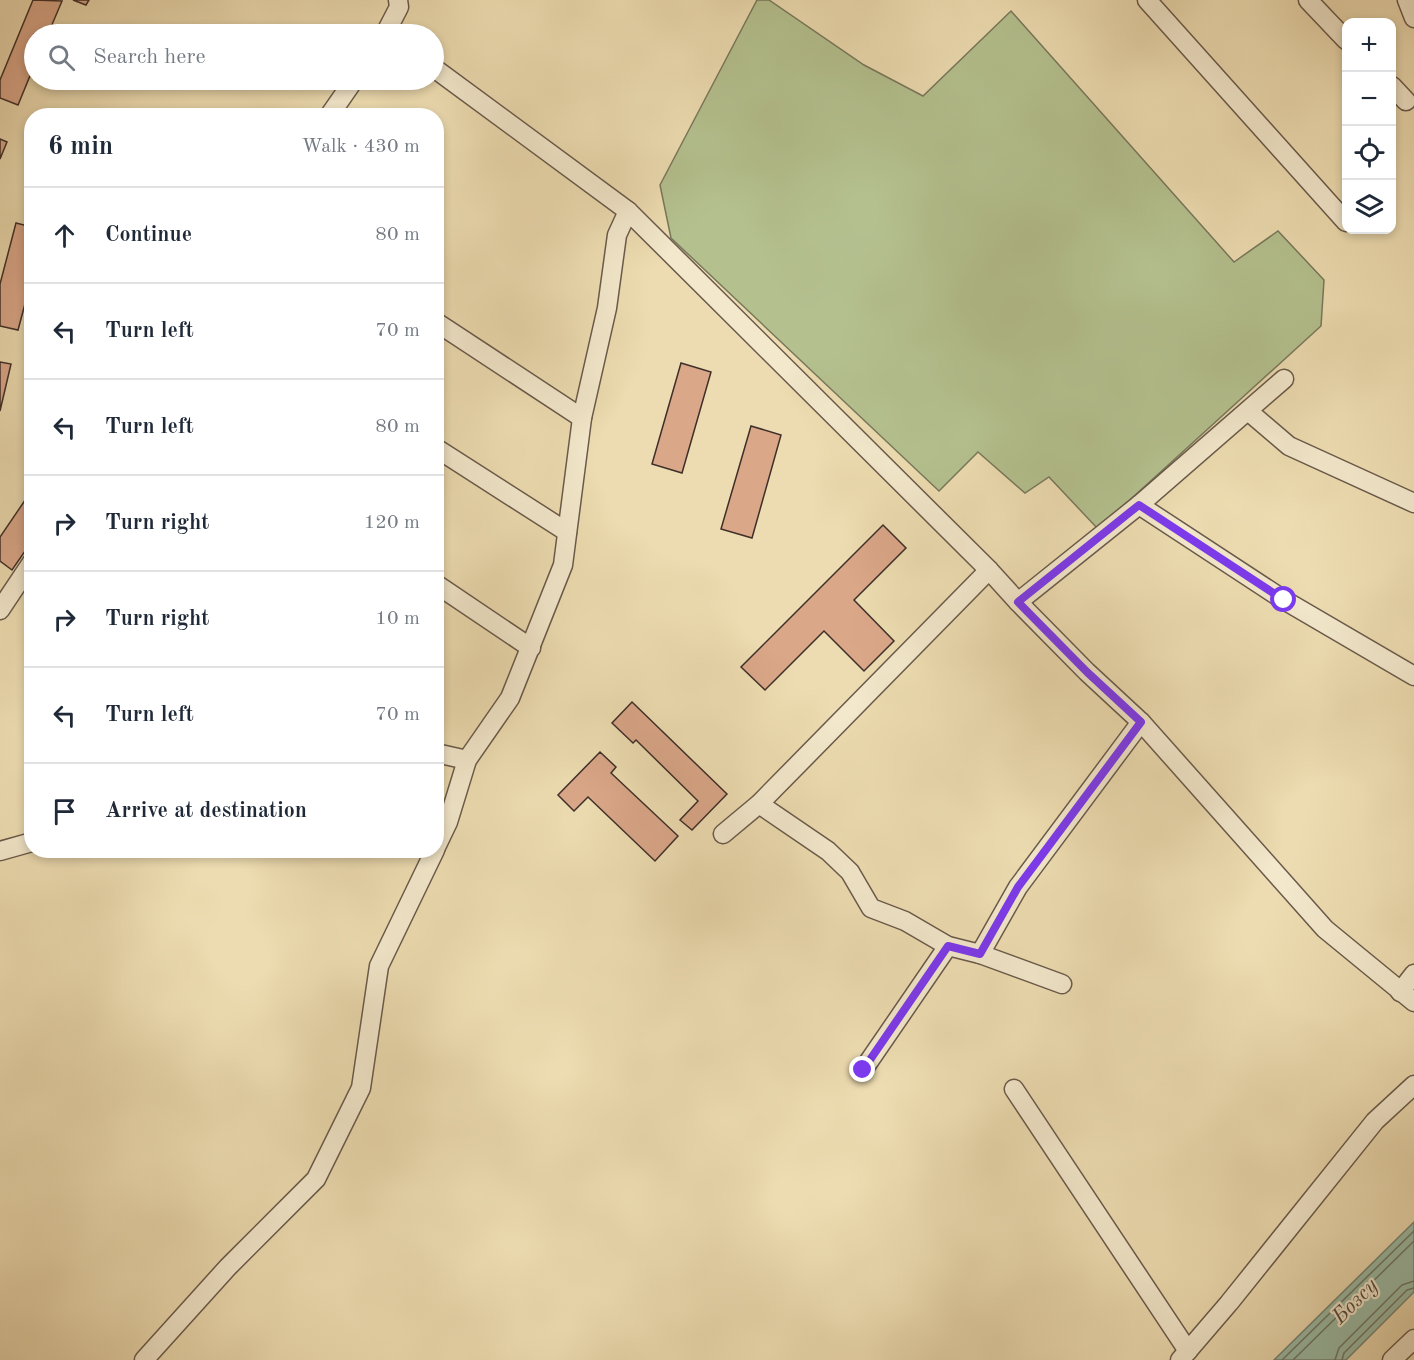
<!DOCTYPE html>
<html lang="en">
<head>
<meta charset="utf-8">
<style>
  :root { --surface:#fff; --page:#f6f6f7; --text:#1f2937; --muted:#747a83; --line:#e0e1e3 }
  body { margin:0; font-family:"Old Standard TT",serif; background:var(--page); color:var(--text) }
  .controls { position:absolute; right:18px; top:18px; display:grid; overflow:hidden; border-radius:12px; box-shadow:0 3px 9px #0003 }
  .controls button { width:54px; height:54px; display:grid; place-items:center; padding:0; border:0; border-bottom:2px solid var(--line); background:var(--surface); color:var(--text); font:30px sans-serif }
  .stop { position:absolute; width:18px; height:18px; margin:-14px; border:4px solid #7c3aed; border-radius:50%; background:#fff }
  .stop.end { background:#7c3aed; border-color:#fff; box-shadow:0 2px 6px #0008 }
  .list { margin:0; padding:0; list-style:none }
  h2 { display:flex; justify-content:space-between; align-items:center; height:78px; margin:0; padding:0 24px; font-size:26px }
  h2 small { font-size:20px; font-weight:400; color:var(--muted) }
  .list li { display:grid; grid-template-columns:39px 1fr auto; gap:18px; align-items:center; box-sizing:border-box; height:96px; padding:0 24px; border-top:2px solid var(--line) }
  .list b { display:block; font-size:22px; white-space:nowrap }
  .list em { font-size:20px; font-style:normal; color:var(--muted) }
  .icon { flex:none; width:33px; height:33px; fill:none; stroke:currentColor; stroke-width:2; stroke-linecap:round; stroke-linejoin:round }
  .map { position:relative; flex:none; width:1414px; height:1360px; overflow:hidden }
  .search { position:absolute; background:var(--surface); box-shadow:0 3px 9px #0003; left:24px; top:24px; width:420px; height:66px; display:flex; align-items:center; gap:15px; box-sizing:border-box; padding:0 21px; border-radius:33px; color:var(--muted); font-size:22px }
  .panel { position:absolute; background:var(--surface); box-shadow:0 3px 9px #0003; left:24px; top:108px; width:420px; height:750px; border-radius:24px }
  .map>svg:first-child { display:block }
  .green { fill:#b4c18f; stroke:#79785c; stroke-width:1.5 }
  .water { fill:#9abca7; stroke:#758475; stroke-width:1.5 }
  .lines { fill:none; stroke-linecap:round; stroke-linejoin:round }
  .shore { stroke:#6c7668; stroke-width:1.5 }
  .building { fill:#daa789; stroke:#3e2f29; stroke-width:1.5 }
  .minor-casing { stroke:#6a5a4b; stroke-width:21 }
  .minor { stroke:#f3e8cc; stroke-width:18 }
  .route { stroke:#7c3aed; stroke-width:8 }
  .labels { text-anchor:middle; stroke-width:4.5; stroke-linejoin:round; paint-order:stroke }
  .water-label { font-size:22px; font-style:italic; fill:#504b42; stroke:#f3e8cc }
</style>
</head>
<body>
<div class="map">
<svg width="1414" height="1360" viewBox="0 0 1414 1360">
  <rect width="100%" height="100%" fill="#eddcb1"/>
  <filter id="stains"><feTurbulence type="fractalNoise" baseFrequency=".00333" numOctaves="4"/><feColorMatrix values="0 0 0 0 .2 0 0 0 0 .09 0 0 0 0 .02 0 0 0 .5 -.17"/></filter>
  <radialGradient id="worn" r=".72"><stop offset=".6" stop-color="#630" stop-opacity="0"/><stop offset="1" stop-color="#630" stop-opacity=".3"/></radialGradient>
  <polygon class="green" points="757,0 769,0 864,65 923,96 1011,11 1234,262 1278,231 1324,280 1321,326 1098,529 1049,477 1025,493 978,452 939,491 671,238 660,185"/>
  <polygon class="water" points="1414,1222 1414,1292 1346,1360 1274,1360"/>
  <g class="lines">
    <g class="shore">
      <polyline points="1282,1360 1414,1231"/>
      <polyline points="1293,1360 1414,1241"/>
      <polyline points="1335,1360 1339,1348 1402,1285 1414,1281"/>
      <polyline points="1342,1360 1344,1353 1407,1290 1414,1288"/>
    </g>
  </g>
  <g class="building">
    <polygon points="33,0 62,1 48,34 34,34 34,66 18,105 0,98 0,80"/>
    <polygon points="73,0 89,0 86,5"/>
    <polygon points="0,139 7,142 0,159"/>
    <polygon points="16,223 32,227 32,278 18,330 0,326 0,284"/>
    <polygon points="0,362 11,364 0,411"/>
    <polygon points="681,363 711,372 682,473 652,464"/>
    <polygon points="751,426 781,435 752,538 721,529"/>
    <polygon points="32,490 32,541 12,570 0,561 0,537"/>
    <polygon points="883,525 906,548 854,600 894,641 864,671 824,631 765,690 741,667"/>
    <polygon points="632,702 727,794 692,830 680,820 698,801 636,740 633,743 612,723"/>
    <polygon points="600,752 616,767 611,773 678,836 655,861 588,797 574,811 558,795"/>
  </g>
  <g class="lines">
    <defs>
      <g id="minor">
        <polyline points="1147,0 1346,222"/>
        <polyline points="1308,0 1346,40"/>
        <polyline points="1407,0 1414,18"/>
        <polyline points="385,34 399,7 398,0"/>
        <polyline points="434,68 628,211 989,570 1018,602 1087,672 1141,722 1325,929 1414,1002"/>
        <polyline points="1392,86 1406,101"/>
        <polyline points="329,116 354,80"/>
        <polyline points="436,322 582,418"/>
        <polyline points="1248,411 1289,446 1414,503"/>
        <polyline points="436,448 567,532"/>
        <polyline points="1139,505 1284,600 1414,676"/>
        <polyline points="436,584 531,648"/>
        <polyline points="1018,602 1139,505 1284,379"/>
        <polyline points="0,610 32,562"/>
        <polyline points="436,753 467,760"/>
        <polyline points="759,804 828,851 850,872 871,908 905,921 948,946 980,954 1018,887 1141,722"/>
        <polyline points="723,834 759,804 989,570"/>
        <polyline points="436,847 448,822 467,760 510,698 563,565 582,418 607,308 617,235 628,211"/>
        <polyline points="0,851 32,842"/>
        <polyline points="980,954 1062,984"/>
        <polyline points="1400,992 1414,974"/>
        <polyline points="863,1070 948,946"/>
        <polyline points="1014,1089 1188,1351"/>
        <polyline points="144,1360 228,1267 316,1179 361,1088 379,966 435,850"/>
        <polyline points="1180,1360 1229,1303 1375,1121 1414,1085"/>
        <polyline points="1392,1360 1414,1339"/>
      </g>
    </defs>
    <use href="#minor" class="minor-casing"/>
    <use href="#minor" class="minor"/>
  </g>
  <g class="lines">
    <polyline class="route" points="863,1070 948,946 980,954 1018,887 1141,722 1087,672 1018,602 1139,505 1284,600"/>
  </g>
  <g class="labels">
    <g class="water-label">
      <text transform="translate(1354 1300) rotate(-45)" y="8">Бозсу</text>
    </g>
  </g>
  <rect width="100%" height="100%" filter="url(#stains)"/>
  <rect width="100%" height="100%" fill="url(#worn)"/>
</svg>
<div class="controls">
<button>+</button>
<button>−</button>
<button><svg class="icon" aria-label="locate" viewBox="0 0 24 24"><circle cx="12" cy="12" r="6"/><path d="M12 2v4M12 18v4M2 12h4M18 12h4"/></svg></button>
<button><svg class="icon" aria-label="layers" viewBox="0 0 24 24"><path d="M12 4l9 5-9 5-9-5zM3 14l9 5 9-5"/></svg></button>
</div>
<div class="stop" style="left:1284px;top:600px"></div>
<div class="stop end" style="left:863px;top:1070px"></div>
<div class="search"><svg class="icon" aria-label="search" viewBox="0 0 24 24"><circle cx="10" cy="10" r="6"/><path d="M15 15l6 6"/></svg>Search here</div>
<section class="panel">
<h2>6 min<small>Walk · 430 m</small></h2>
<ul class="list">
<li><svg class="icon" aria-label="ahead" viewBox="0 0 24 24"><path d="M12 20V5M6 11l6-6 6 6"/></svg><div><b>Continue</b></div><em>80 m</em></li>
<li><svg class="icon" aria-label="left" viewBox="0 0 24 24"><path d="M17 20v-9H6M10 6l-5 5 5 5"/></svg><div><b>Turn left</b></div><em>70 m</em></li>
<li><svg class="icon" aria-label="left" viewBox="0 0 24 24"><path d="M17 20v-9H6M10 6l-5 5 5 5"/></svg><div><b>Turn left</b></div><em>80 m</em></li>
<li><svg class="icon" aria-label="right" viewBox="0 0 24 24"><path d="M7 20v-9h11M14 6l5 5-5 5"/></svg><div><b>Turn right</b></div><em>120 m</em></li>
<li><svg class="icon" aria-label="right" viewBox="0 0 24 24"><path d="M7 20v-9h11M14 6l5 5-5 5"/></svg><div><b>Turn right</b></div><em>10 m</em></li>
<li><svg class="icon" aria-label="left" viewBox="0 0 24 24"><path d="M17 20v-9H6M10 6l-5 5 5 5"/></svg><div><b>Turn left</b></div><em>70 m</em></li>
<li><svg class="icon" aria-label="arrive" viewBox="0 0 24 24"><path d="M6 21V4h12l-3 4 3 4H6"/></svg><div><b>Arrive at destination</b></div></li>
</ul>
</section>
</div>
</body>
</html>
